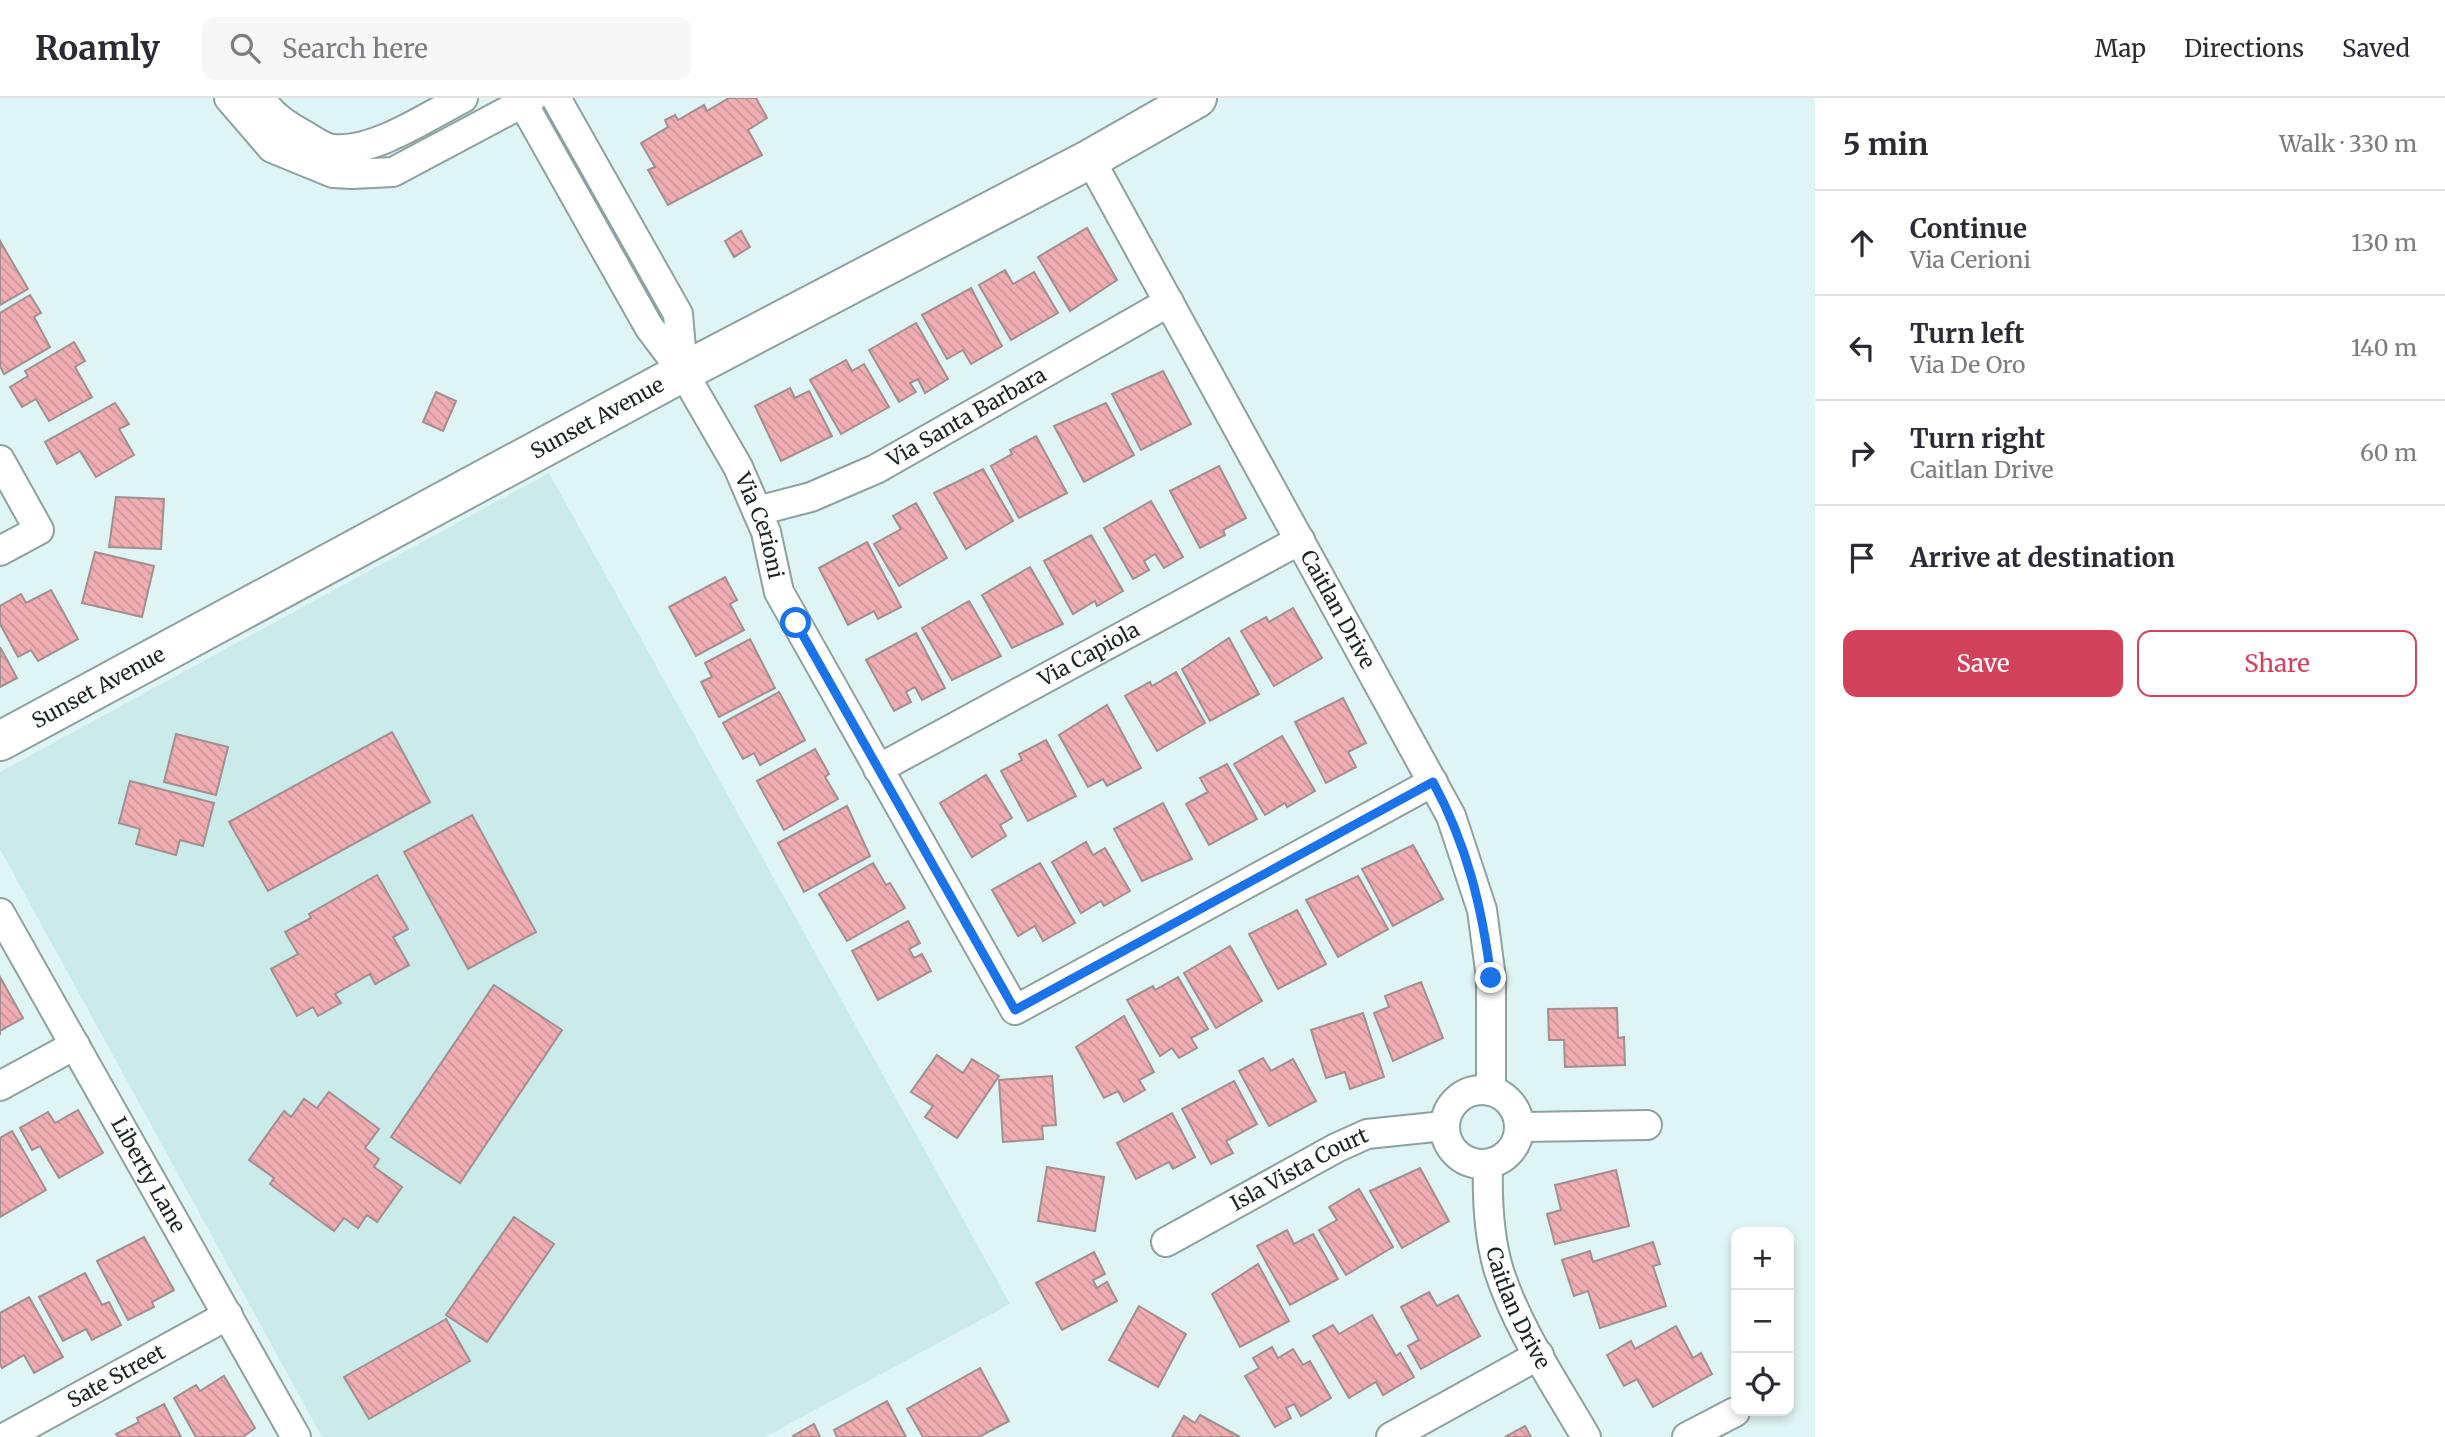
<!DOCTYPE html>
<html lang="en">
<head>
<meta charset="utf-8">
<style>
  :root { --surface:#fff; --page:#f7f7f7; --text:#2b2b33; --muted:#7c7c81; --line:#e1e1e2; --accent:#d3425b }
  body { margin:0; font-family:Merriweather,serif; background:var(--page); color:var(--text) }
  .controls { position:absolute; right:21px; bottom:21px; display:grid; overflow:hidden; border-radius:14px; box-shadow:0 4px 10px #0003 }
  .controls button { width:63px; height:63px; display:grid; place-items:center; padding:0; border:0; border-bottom:2px solid var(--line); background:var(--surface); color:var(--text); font:35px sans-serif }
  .stop { position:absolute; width:21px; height:21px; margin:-16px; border:5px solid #1a73e8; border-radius:50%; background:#fff }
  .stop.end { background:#1a73e8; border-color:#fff; box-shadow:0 2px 7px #0008 }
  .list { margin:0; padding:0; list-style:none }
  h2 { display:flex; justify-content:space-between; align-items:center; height:91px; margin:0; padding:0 28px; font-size:30px }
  h2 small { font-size:23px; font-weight:400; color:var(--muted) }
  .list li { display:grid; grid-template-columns:46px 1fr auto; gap:21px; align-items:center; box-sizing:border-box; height:105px; padding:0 28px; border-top:2px solid var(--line) }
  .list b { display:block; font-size:26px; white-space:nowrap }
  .list p { margin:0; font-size:23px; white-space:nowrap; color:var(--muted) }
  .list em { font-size:23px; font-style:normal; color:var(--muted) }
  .actions { display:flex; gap:14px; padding:21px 28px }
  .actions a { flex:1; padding:16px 0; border:2px solid var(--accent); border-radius:14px; text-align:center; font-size:24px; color:var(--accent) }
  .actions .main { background:var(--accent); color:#fff }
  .icon { flex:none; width:38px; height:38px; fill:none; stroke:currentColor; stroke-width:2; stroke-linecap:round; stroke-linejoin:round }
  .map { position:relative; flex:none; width:1815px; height:1339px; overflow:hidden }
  header { display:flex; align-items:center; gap:42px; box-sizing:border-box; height:98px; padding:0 35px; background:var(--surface); border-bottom:2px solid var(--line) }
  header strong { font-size:33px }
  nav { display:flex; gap:38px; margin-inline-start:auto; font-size:24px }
  .search { width:490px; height:63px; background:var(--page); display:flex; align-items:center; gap:18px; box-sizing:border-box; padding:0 24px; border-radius:14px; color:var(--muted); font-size:26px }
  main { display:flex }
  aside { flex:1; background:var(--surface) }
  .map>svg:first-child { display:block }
  .built { fill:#cbeaea }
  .building { fill:url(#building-back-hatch); stroke:#a28f90; stroke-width:2 }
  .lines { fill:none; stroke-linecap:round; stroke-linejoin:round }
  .street-casing { stroke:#8da1a1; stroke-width:32 }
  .secondary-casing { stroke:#8da1a1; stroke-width:42 }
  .street { stroke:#fff; stroke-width:28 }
  .secondary { stroke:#fff; stroke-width:38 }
  .route { stroke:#1a73e8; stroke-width:9 }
  .labels { text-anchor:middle; stroke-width:5; stroke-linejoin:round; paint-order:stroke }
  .street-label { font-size:21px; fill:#1b2323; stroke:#fff }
</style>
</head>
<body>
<header>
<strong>Roamly</strong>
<div class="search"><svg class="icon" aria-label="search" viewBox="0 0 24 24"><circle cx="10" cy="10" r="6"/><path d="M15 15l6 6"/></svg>Search here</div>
<nav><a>Map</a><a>Directions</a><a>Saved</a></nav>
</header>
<main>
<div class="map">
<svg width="1815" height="1339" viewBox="0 0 1815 1339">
  <defs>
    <pattern id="building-back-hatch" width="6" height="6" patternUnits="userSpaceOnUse" patternTransform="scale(1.75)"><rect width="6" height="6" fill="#f0adb2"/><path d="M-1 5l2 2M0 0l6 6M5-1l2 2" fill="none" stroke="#cd9599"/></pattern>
  </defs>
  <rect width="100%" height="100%" fill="#dff4f4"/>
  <polygon class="built" points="549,375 1010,1206 765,1339 322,1339 0,751 0,674"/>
  <g class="building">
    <polygon points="729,0 756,0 767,20 748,32 762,57 668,107 648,72 655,69 641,45 668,29 665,22 675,17 678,22 704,7 707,13"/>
    <polygon points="1087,130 1117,182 1070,213 1038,159"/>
    <polygon points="741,133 750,149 734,159 725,143"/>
    <polygon points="0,143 28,191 0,207"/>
    <polygon points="1005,172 1013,186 1034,174 1058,215 1011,242 979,187"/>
    <polygon points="971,190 1002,248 971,266 963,252 947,261 922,217"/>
    <polygon points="30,197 41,215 34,219 50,249 4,276 0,268 0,215"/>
    <polygon points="916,225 948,281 925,295 918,281 910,285 916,294 899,304 869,252"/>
    <polygon points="74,244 85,263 75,269 92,299 49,323 36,301 22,309 10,289 28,278 25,273"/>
    <polygon points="846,262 852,273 864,266 889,309 841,336 810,282"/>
    <polygon points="1163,273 1191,326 1141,352 1112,296"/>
    <polygon points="790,290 795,300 809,293 832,338 781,363 755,308"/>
    <polygon points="436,294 456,303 443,333 423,324"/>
    <polygon points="115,305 129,326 119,331 134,357 96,379 80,353 57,366 45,344"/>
    <polygon points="1106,305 1134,357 1084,384 1054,328"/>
    <polygon points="1036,338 1067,395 1019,420 991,368 1012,356 1010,352"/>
    <polygon points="1219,368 1246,420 1223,432 1225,437 1200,450 1170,393"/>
    <polygon points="983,371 1013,423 966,451 934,395"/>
    <polygon points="116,399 164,401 161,451 109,449"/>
    <polygon points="1151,403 1183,459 1164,470 1155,456 1144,463 1149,472 1133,481 1104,430"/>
    <polygon points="916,405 947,460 899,488 874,446 901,431 893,418"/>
    <polygon points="1091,437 1123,493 1097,508 1095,503 1073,516 1044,463"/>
    <polygon points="867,444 901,509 878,521 874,513 848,527 819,470"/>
    <polygon points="95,454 154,468 142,519 82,505"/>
    <polygon points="1030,469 1063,526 1012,550 982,497"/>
    <polygon points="725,479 737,502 730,506 744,532 696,558 669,509"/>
    <polygon points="51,492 78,541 38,563 31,552 18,559 0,526 0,508 21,496 26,505"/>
    <polygon points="969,503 1001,558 952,582 922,530"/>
    <polygon points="1293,510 1322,560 1274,588 1241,533 1266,519 1269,524"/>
    <polygon points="916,535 945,590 922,602 915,589 906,594 911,604 894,613 866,562"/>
    <polygon points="1229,540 1259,596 1210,623 1182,571"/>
    <polygon points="750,541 775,590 719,619 701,584 712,579 705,565"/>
    <polygon points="0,549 17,580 0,589"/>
    <polygon points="1176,574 1205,625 1157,653 1125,598 1150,584 1152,588"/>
    <polygon points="779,594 805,642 760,667 754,655 743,661 723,625"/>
    <polygon points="1343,600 1366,645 1348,654 1356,669 1326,685 1295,624"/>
    <polygon points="1107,607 1141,670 1107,688 1103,681 1088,689 1059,637"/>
    <polygon points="392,634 430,704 268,793 229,724"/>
    <polygon points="176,636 228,649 216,697 164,684"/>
    <polygon points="1282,638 1315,693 1287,709 1285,705 1265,717 1234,666"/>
    <polygon points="1046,642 1076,698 1028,723 1001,673 1022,662 1019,656"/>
    <polygon points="815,651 829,676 825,679 838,701 784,732 757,683"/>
    <polygon points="1227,666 1257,721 1209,747 1186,706 1208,694 1200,680"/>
    <polygon points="986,677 1012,720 1000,727 1006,738 972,759 940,705"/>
    <polygon points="130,683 214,705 203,748 180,742 176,757 136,746 140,731 119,725"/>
    <polygon points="1163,705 1192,761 1142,783 1114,731"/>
    <polygon points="847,708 870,758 804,794 778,745"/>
    <polygon points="472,717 536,834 468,871 404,754"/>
    <polygon points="1086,744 1093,757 1105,750 1130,793 1104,808 1101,803 1081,815 1052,764"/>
    <polygon points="1413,747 1443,801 1393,828 1362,771"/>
    <polygon points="873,765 886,787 890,785 905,810 847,843 819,796"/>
    <polygon points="1040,765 1075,825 1043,843 1035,828 1018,838 992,792"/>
    <polygon points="377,777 408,831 393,839 409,867 375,886 370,876 335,896 341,905 318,918 313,909 297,918 271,871 298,856 285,834 311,820 309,816"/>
    <polygon points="1358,778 1388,831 1338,859 1306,802"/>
    <polygon points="1297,812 1326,866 1278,891 1249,836"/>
    <polygon points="908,823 920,845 909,851 914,860 922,856 931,873 878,902 852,853"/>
    <polygon points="1230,848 1262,903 1216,930 1184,875"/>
    <polygon points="0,879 23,920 0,933 0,937"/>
    <polygon points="1178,879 1208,931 1191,940 1197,950 1179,960 1172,950 1160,958 1127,902 1153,888 1155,892"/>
    <polygon points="1421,884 1443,940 1393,963 1374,915 1389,909 1385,898"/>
    <polygon points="494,887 562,932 460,1085 391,1039"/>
    <polygon points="1617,910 1618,940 1624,939 1625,967 1565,969 1564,942 1549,942 1548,911"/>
    <polygon points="1363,915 1384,979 1350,991 1345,974 1326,980 1311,932"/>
    <polygon points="1124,918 1154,974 1139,982 1145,992 1124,1004 1118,993 1104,1000 1076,949"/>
    <polygon points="937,957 963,975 972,961 999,978 957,1040 925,1019 933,1008 911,994"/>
    <polygon points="1263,960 1271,973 1293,961 1316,1003 1269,1028 1239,973"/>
    <polygon points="1052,978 1056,1027 1042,1028 1043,1041 1003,1044 999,982"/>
    <polygon points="1234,983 1257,1026 1226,1043 1233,1055 1211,1066 1182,1011"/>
    <polygon points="329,994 379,1031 365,1050 379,1061 374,1069 402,1089 377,1124 367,1117 358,1130 344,1120 334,1133 270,1086 274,1080 249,1062 284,1013 291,1019 304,1001 317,1010"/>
    <polygon points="78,1012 103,1055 59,1080 40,1048 32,1052 20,1030 48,1014 55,1025"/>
    <polygon points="1172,1015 1195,1059 1173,1071 1169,1064 1136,1081 1117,1045"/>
    <polygon points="12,1033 46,1092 0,1119 0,1040"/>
    <polygon points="1047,1069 1104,1079 1095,1133 1038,1123"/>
    <polygon points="1420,1070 1449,1123 1402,1150 1370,1093"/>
    <polygon points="1616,1072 1629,1128 1555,1146 1547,1116 1561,1112 1555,1087"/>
    <polygon points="1359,1091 1393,1149 1346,1177 1319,1132 1337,1122 1329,1109"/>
    <polygon points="514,1119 554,1146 487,1244 446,1217"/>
    <polygon points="1287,1132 1294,1146 1313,1136 1338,1181 1290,1207 1257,1148"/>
    <polygon points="144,1139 174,1192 152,1204 154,1209 128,1222 97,1163"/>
    <polygon points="1653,1144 1660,1166 1653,1168 1666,1208 1600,1230 1588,1193 1574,1198 1562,1162 1590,1153 1593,1164"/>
    <polygon points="1094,1154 1105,1176 1093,1182 1097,1190 1107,1184 1117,1203 1062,1232 1036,1185"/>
    <polygon points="1258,1166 1289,1223 1240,1249 1212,1196"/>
    <polygon points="85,1175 102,1207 109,1204 121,1227 92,1242 86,1231 63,1243 39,1199"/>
    <polygon points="1429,1194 1437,1208 1458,1197 1480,1238 1421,1271 1408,1248 1419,1242 1401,1209"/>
    <polygon points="29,1199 63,1259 34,1275 24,1257 2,1270 0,1266 0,1215"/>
    <polygon points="1139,1208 1186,1236 1158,1289 1109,1262"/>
    <polygon points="1372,1217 1396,1258 1400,1255 1414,1279 1383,1297 1376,1284 1349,1300 1313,1238 1333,1227 1339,1236"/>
    <polygon points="446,1221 470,1263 369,1321 344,1279"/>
    <polygon points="1676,1228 1693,1260 1701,1255 1712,1276 1653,1309 1637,1281 1624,1288 1607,1257 1631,1243 1635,1251"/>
    <polygon points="1272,1249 1278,1260 1293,1251 1303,1267 1310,1263 1331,1300 1301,1318 1294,1306 1286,1310 1291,1320 1275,1329 1245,1278 1259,1270 1253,1260"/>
    <polygon points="980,1270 1009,1323 979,1339 923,1339 907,1311"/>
    <polygon points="224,1278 255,1330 243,1339 196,1339 174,1300 196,1287 200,1293"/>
    <polygon points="887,1303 906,1339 837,1339 834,1332"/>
    <polygon points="164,1306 181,1339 118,1339 116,1336 139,1324 137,1320"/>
    <polygon points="1200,1317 1240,1339 1172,1339 1184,1318 1195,1325"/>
    <polygon points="814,1326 820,1339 794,1339 793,1338"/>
    <polygon points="1525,1328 1531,1339 1505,1339"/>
  </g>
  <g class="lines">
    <defs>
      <g id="street">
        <polyline points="229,0 272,50 333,75 352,76 393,74 532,0"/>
        <path d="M 261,0 C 269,15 286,27 301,35 C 310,40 324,51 334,51 C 374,55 428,18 463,0"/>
        <path id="s1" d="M 520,0 L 649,229 L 683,274 L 738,369 L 766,434 L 779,494 L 1015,912 L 1433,684"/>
        <polyline points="556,0 678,216 683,274"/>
        <path id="s2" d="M 1090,61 L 1451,718 L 1482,812 L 1491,880 L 1491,993"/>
        <polyline points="0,362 39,432 0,453"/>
        <path id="s3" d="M 757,413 L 811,399 L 876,371 L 1169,204"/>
        <path id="s4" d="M 878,671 L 1300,442"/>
        <path id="s5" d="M 0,815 L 296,1339"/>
        <polyline points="0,988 75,947"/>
        <circle cx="1482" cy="1029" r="37"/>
        <polyline points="1519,1029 1647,1027"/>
        <path id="s6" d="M 1488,1066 C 1487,1101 1489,1140 1499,1173 C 1518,1232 1555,1285 1586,1339"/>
        <path id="s7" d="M 1166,1144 L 1336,1050 L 1367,1036 L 1444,1028"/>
        <path id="s8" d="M 6,1339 L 228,1217"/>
        <polyline points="1391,1339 1539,1257"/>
        <polyline points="1687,1339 1735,1314"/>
      </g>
      <g id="secondary">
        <path id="s9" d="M 0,643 L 683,274 L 1090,61 L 1197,0"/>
      </g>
    </defs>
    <use href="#street" class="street-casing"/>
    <use href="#secondary" class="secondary-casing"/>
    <use href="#street" class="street"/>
    <use href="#secondary" class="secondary"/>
  </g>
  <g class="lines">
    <path class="route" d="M 796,525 L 1015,912 L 1433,684 C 1467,747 1482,809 1491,880"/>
  </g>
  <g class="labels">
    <g class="street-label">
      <text dy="7" stroke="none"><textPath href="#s3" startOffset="231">Via Santa Barbara</textPath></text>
      <text dy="7" stroke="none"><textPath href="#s9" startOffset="679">Sunset Avenue</textPath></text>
      <text dy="7" stroke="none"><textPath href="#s1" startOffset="492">Via Cerioni</textPath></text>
      <text dy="7" stroke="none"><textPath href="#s2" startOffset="514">Caitlan Drive</textPath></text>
      <text dy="7" stroke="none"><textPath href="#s4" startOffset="240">Via Capiola</textPath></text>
      <text dy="7" stroke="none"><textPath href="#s9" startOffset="112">Sunset Avenue</textPath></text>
      <text dy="7" stroke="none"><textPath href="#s7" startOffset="152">Isla Vista Court</textPath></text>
      <text dy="7" stroke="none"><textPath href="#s5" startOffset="301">Liberty Lane</textPath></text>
      <text dy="7" stroke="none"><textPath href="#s6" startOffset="149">Caitlan Drive</textPath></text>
      <text dy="7" stroke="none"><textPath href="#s8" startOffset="126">Sate Street</textPath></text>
    </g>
  </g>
</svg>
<div class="controls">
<button>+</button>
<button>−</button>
<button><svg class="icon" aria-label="locate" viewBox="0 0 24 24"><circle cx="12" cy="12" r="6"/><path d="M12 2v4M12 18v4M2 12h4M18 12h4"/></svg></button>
</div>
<div class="stop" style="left:796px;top:525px"></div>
<div class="stop end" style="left:1491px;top:880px"></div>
</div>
<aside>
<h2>5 min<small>Walk · 330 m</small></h2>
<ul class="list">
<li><svg class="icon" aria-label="ahead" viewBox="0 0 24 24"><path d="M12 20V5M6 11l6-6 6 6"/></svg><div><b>Continue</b><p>Via Cerioni</p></div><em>130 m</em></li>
<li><svg class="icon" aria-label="left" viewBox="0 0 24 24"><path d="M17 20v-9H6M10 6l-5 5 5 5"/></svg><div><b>Turn left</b><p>Via De Oro</p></div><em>140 m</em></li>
<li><svg class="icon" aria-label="right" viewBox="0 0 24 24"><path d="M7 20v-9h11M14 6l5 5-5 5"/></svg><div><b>Turn right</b><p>Caitlan Drive</p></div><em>60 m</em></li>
<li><svg class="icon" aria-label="arrive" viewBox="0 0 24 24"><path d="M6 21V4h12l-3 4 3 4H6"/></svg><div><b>Arrive at destination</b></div></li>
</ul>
<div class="actions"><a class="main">Save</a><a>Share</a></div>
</aside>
</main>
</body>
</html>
